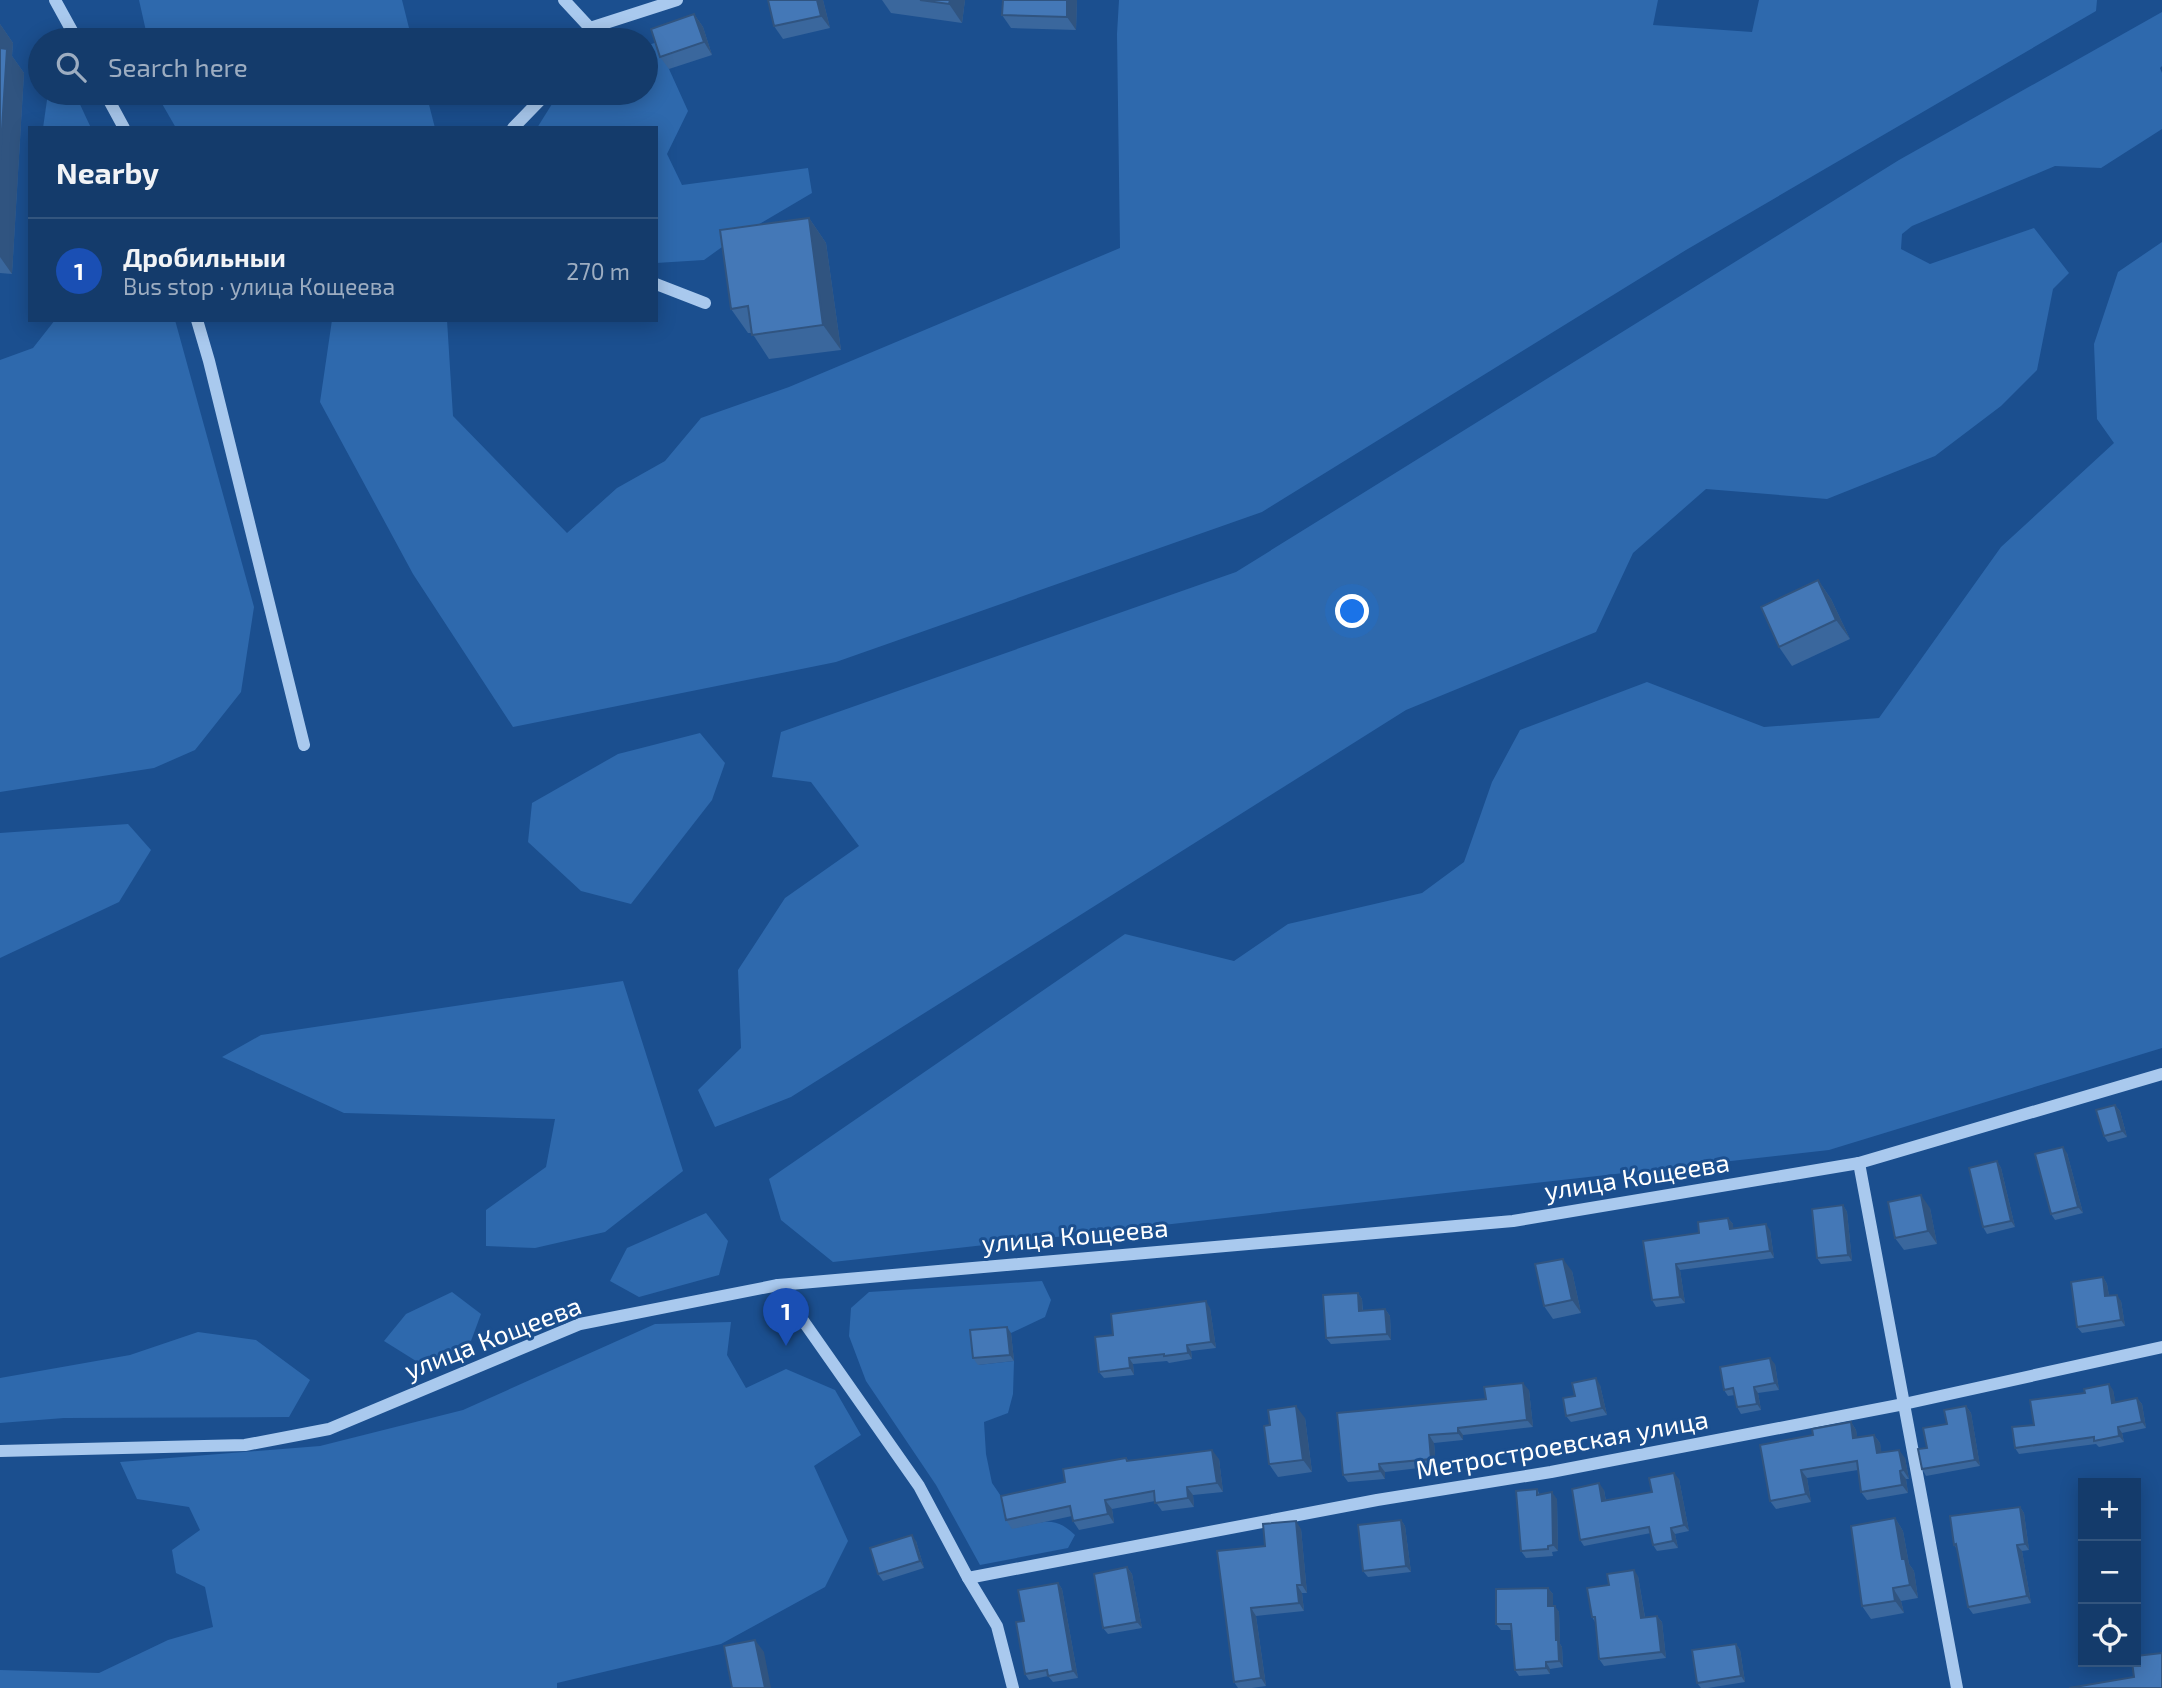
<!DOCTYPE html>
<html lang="en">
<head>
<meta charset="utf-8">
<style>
  :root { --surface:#143b6b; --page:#214673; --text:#f1f3f6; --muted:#9dadc1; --line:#33557e; --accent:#8abfa5 }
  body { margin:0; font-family:"Exo 2",sans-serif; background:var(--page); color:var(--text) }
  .controls { position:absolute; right:21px; bottom:21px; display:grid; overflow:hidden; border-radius:0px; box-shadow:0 4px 18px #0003 }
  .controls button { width:63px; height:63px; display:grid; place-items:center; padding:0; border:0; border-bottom:2px solid var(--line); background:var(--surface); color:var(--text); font:35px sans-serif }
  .you { position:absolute; left:1353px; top:612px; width:24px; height:24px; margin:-18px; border:5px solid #fff; border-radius:50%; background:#1a73e8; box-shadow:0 0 0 10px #1a73e833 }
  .badge { display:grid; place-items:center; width:46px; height:46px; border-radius:50%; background:var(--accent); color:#fff; font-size:23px; font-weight:700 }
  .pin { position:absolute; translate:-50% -58px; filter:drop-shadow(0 2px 4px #0008) }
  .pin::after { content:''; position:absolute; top:37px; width:24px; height:21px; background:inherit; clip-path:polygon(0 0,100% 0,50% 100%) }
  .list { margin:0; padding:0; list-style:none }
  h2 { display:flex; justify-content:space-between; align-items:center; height:91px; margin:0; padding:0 28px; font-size:30px }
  h2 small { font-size:23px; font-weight:400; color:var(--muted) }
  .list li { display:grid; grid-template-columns:46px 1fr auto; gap:21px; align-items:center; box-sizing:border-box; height:105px; padding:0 28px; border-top:2px solid var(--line) }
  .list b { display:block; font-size:26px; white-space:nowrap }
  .list p { margin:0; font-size:23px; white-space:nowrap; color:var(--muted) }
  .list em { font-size:23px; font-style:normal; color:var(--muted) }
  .icon { flex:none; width:38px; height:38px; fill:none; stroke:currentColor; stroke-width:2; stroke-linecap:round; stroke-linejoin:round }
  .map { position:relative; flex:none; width:2162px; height:1688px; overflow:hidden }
  .search { position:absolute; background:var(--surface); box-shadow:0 4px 18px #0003; left:28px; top:28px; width:630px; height:77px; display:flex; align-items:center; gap:18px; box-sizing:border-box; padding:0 24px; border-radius:38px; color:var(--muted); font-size:26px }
  .panel { position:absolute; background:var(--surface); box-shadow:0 4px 18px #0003; left:28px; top:126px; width:630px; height:196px; border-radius:0px }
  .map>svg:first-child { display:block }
  .green { fill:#2e69ad }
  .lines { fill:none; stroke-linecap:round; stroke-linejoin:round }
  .minor { stroke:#a9c9ee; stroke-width:12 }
  .wall { fill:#3a679d }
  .shaded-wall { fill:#305480 }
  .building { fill:#4478b7; stroke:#305480; stroke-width:2 }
  .labels { text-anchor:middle; stroke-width:6; stroke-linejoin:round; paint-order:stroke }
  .street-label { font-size:26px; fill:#fff; stroke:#1b4f8f }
</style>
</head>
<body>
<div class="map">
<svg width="2162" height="1688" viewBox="0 0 2162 1688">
  <rect width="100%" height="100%" fill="#1b4f8f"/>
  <g class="green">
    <polygon points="139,0 402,0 412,40 148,40"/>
    <polygon points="1119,0 1658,0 1653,25 1752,32 1759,0 2097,0 2096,11 1686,250 1262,512 836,662 513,727 413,574 320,402 332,320 447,320 453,416 567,533 617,488 665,461 701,418 789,387 1120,248 1117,34"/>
    <polygon points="2162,12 2162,66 2160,68 2162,73 2162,129 2101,168 2055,166 1912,226 1902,234 1901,249 1930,264 2034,228 2069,273 2053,289 2037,370 2001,406 1935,456 1827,499 1706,489 1633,553 1596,632 1406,710 791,1097 715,1127 698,1090 741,1048 738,970 785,898 859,846 811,782 772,777 781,732 1236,572 1899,160"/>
    <polygon points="660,41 669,69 688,111 667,154 682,185 808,168 812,193 729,242 704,260 656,263 656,128 537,128 552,104 563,93 646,93 646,46"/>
    <polygon points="48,93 71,93 77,98 91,128 43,128"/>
    <polygon points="159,93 426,93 435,128 176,128 161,102"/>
    <polygon points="2162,242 2162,1048 1829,1150 833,1262 781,1220 769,1179 1125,934 1234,961 1288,924 1422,893 1464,862 1492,782 1520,730 1647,682 1764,727 1879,718 2001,547 2114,443 2097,419 2094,344 2118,272"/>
    <polygon points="55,320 175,320 254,607 241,692 195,750 154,768 0,792 0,360 33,348"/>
    <polygon points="700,733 725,763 712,800 631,904 581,891 528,842 532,803 618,754"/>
    <polygon points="128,824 151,850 119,902 0,958 0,833"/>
    <polygon points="623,981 683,1171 605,1232 535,1248 486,1246 486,1210 546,1167 555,1119 344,1113 222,1057 261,1035"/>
    <polygon points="706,1213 728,1241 719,1275 639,1297 610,1281 627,1248"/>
    <path d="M 1042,1281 L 1051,1300 L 1045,1317 L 1011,1333 L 978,1365 L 1014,1361 L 1013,1394 L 1008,1413 L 984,1422 L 986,1454 L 992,1483 L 1007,1505 L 1012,1528 C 1040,1525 1051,1512 1075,1535 L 1068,1548 L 980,1565 L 936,1485 L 866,1381 L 849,1336 L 851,1308 L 869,1292 Z"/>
    <polygon points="452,1292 481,1314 468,1349 424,1366 384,1341 406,1314"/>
    <polygon points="731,1322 727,1355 746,1388 786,1369 835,1390 861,1435 814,1466 848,1541 825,1587 721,1644 557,1683 557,1688 0,1688 0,1670 99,1673 168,1640 213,1627 205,1587 176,1573 172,1550 200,1530 189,1507 137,1499 120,1462 320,1446 463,1410 655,1324"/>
    <polygon points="198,1332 256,1340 310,1380 289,1417 64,1418 0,1423 0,1378 130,1355"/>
  </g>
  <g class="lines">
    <g class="minor">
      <polyline points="55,0 77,40"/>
      <polyline points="564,0 590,28 586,40"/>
      <polyline points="590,28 677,0"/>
      <polyline points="105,93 124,128"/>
      <polyline points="513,128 547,93"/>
      <polyline points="656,284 705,303"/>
      <polyline points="197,320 209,361 304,745"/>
      <polyline points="1859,1163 1957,1688"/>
      <polyline points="778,1285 919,1486 968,1578 997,1626 1013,1688"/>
      <polyline points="0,1451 245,1445 329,1429 580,1324 778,1285 1513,1221 1859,1163 2162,1074"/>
      <polyline points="968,1578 1377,1500 1551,1472 1904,1404 2162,1347"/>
    </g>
  </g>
  <g class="wall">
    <polygon points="823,0 830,28 783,39 774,26"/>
    <polygon points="882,0 965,0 962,23 891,13"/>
    <polygon points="1077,0 1076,30 1011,28 1002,15"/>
    <polygon points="694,14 703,27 712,55 669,69 660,57"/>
    <polygon points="0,24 13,43 12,56 24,73 12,274 0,273"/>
    <polygon points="809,218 826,243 841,350 769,359 752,333 748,333 731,309"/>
    <polygon points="1818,580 1831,599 1850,639 1792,666 1779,647"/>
    <polygon points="2115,1105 2120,1111 2127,1137 2108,1142 2104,1136"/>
    <polygon points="2067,1153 2083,1213 2055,1220 2051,1214"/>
    <polygon points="1997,1161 2001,1168 2015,1227 1987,1234 1983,1227"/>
    <polygon points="1843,1205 1847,1212 1852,1261 1821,1264 1817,1258"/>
    <polygon points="1930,1208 1937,1244 1904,1250 1895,1238"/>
    <polygon points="1728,1218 1733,1224 1733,1229 1770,1230 1774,1258 1680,1270 1685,1303 1656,1307 1652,1300 1643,1241 1699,1233"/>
    <polygon points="1572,1271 1581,1313 1553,1319 1544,1306"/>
    <polygon points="2103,1277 2107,1284 2109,1296 2121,1301 2125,1326 2082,1333 2077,1327"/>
    <polygon points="1358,1293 1362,1299 1363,1311 1385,1309 1390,1316 1391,1340 1331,1344 1326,1338"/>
    <polygon points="1210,1308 1216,1348 1191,1351 1192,1359 1169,1363 1167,1361 1133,1364 1134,1375 1104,1378 1099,1372 1113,1335"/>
    <polygon points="1011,1333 1014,1361 978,1365 973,1358"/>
    <polygon points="1775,1364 1779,1390 1758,1393 1761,1410 1741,1414 1737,1407 1735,1395 1728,1396 1724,1390"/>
    <polygon points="1600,1385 1607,1415 1571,1422 1566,1416 1575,1396"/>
    <polygon points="1529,1390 1533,1427 1463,1435 1463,1440 1434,1443 1436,1466 1385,1472 1385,1479 1348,1482 1343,1475 1486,1399"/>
    <polygon points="2113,1390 2115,1402 2137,1398 2142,1404 2146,1428 2122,1433 2124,1442 2099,1447 2096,1444 2019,1454 2015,1448 2034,1425"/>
    <polygon points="1966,1406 1971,1413 1980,1466 1926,1476 1922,1469 1947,1424"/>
    <polygon points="1305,1418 1312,1472 1278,1477 1269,1464"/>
    <polygon points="1851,1422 1856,1430 1857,1438 1874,1435 1880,1443 1881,1452 1905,1458 1909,1479 1906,1479 1908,1493 1867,1500 1861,1492 1858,1470 1807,1478 1811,1502 1776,1509 1770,1501 1813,1435"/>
    <polygon points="1126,1458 1129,1461 1219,1459 1223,1492 1193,1495 1194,1507 1162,1511 1155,1501 1112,1509 1114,1523 1079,1530 1073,1521 1072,1516 1012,1529 1006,1520 1065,1482"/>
    <polygon points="1679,1479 1689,1531 1675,1534 1678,1548 1657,1551 1653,1545 1651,1533 1584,1546 1580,1540 1604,1490 1606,1501 1652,1492"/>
    <polygon points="1537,1489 1540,1495 1557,1499 1558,1551 1552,1552 1553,1556 1526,1558 1521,1551"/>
    <polygon points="2020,1507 2024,1513 2029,1550 2022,1551 2031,1603 1973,1614 1968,1607 1957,1549 1954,1545"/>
    <polygon points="1895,1518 1903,1531 1909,1564 1914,1571 1918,1598 1901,1601 1904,1613 1871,1619 1862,1606"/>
    <polygon points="1401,1520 1405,1526 1411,1572 1368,1577 1363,1571"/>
    <polygon points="1301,1529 1307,1593 1302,1593 1304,1611 1256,1616 1266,1686 1252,1688 1238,1688 1234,1682 1265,1546"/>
    <polygon points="916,1541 924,1568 883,1581 878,1574"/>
    <polygon points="1127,1567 1132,1574 1142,1628 1108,1634 1103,1628"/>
    <polygon points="1638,1576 1645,1617 1657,1616 1662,1622 1666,1658 1604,1666 1599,1659 1595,1622 1592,1617 1609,1585"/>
    <polygon points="1058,1583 1062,1589 1078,1678 1053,1682 1048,1676 1029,1680 1025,1674 1024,1621"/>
    <polygon points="1548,1588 1553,1594 1553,1606 1559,1612 1560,1644 1562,1647 1563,1667 1550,1669 1550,1674 1519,1676 1515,1670 1512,1630 1501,1630 1496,1624"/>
    <polygon points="1736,1644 1740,1650 1745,1682 1708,1688 1701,1688 1697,1683"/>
  </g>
  <g class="shaded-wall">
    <polygon points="817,0 823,0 830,28 821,16"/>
    <polygon points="950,0 965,0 962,23 949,4"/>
    <polygon points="1067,0 1077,0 1076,30 1067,17"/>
    <polygon points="694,14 703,27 712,55 704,42"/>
    <polygon points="0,24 13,43 12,56 24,73 12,274 0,257"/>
    <polygon points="809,218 826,243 841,350 823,325"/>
    <polygon points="1818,580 1831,599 1850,639 1836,620"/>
    <polygon points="2115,1105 2120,1111 2127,1137 2122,1131"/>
    <polygon points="2063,1147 2067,1153 2083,1213 2078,1207"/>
    <polygon points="1997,1161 2001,1168 2015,1227 2011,1221"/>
    <polygon points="1921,1195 1930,1208 1937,1244 1928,1231"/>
    <polygon points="1843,1205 1847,1212 1852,1261 1848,1255"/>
    <polygon points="1728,1218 1733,1224 1734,1236 1730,1229"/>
    <polygon points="1766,1224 1770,1230 1774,1258 1770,1251"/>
    <polygon points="1563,1259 1572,1271 1581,1313 1572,1300"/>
    <polygon points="1676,1264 1680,1270 1685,1303 1680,1297"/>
    <polygon points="2103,1277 2107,1284 2110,1302 2105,1296"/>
    <polygon points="1358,1293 1362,1299 1363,1318 1359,1311"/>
    <polygon points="2117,1295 2121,1301 2125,1326 2121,1320"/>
    <polygon points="1206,1301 1210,1308 1216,1348 1211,1342"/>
    <polygon points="1385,1309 1390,1316 1391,1340 1387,1334"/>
    <polygon points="1007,1327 1011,1333 1014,1361 1010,1355"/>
    <polygon points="1187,1345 1191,1351 1192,1359 1188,1353"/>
    <polygon points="1129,1358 1133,1364 1134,1375 1130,1368"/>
    <polygon points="1770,1358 1775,1364 1779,1390 1775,1383"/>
    <polygon points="1596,1378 1600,1385 1607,1415 1602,1408"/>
    <polygon points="1523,1383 1529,1390 1533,1427 1527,1420"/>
    <polygon points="2109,1384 2113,1390 2117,1409 2112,1403"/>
    <polygon points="1754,1387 1758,1393 1761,1410 1757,1404"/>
    <polygon points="2137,1398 2142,1404 2146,1428 2142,1422"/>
    <polygon points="1296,1406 1305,1418 1312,1472 1303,1460"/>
    <polygon points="1966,1406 1971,1413 1980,1466 1975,1460"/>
    <polygon points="1851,1422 1856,1430 1859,1446 1853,1438"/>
    <polygon points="2118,1427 2122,1433 2124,1442 2119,1436"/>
    <polygon points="1458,1428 1463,1435 1463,1440 1458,1433"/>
    <polygon points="1429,1435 1434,1443 1436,1466 1431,1459"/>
    <polygon points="1874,1435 1880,1443 1883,1461 1877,1453"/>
    <polygon points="1212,1450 1219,1459 1223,1492 1217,1483"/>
    <polygon points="1899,1450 1905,1458 1909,1479 1903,1470"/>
    <polygon points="1379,1464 1385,1472 1385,1479 1380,1471"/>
    <polygon points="1801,1470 1807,1478 1811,1502 1806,1494"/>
    <polygon points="1900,1471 1906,1479 1908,1493 1902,1485"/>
    <polygon points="1674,1473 1679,1479 1689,1531 1684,1525"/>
    <polygon points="1599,1483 1604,1490 1607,1508 1602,1501"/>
    <polygon points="1187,1487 1193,1495 1194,1507 1188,1498"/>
    <polygon points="1552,1492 1557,1499 1558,1551 1553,1545"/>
    <polygon points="1105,1500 1112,1509 1114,1523 1108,1514"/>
    <polygon points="2020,1507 2024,1513 2029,1550 2025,1544"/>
    <polygon points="1895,1518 1903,1531 1909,1564 1914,1571 1918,1598 1910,1585 1902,1559"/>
    <polygon points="1401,1520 1405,1526 1411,1572 1406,1566"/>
    <polygon points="1296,1521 1301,1529 1307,1593 1302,1585"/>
    <polygon points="1671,1528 1675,1534 1678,1548 1673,1541"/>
    <polygon points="912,1535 916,1541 924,1568 920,1561"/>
    <polygon points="2017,1545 2022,1551 2031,1603 2027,1596"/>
    <polygon points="1127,1567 1132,1574 1142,1628 1137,1622"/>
    <polygon points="1634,1570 1638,1576 1646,1624 1641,1618"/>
    <polygon points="1058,1583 1062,1589 1078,1678 1073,1671"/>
    <polygon points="1297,1585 1302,1593 1304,1611 1299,1603"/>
    <polygon points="1548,1588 1553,1594 1553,1613 1548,1606"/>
    <polygon points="1893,1588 1901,1601 1904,1613 1895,1601"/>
    <polygon points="1555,1606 1559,1612 1560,1644 1562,1647 1563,1667 1559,1661 1556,1640"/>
    <polygon points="1251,1608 1256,1616 1266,1686 1261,1678"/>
    <polygon points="1657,1616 1662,1622 1666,1658 1661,1652"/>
    <polygon points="755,1640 764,1652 771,1688 765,1688"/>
    <polygon points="1736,1644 1740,1650 1745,1682 1741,1676"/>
    <polygon points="1546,1662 1550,1669 1550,1674 1546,1668"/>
  </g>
  <g class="building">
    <polygon points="768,0 817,0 821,16 774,26"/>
    <polygon points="920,0 950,0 949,4"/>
    <polygon points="1003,0 1067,0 1067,17 1002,15"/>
    <polygon points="694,14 704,42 660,57 651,29"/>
    <polygon points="0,48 7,49 0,161"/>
    <polygon points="809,218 823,325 752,335 748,306 731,309 720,230"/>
    <polygon points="1818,580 1836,620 1779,647 1761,607"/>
    <polygon points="2115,1105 2122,1131 2104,1136 2096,1110"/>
    <polygon points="2063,1147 2078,1207 2051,1214 2035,1154"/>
    <polygon points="1997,1161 2011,1221 1983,1227 1969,1168"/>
    <polygon points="1921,1195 1928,1231 1895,1238 1888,1202"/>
    <polygon points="1843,1205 1848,1255 1817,1258 1812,1209"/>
    <polygon points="1728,1218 1730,1229 1766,1224 1770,1251 1676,1264 1680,1297 1652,1300 1643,1241 1699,1233 1698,1222"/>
    <polygon points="1563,1259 1572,1300 1544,1306 1535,1264"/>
    <polygon points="2103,1277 2105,1296 2117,1295 2121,1320 2077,1327 2071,1282"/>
    <polygon points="1358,1293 1359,1311 1385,1309 1387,1334 1326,1338 1323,1295"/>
    <polygon points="1206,1301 1211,1342 1187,1345 1188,1353 1164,1356 1164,1354 1129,1358 1130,1368 1099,1372 1095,1337 1113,1335 1111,1314"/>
    <polygon points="1007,1327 1010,1355 973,1358 970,1330"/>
    <polygon points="1770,1358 1775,1383 1754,1387 1757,1404 1737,1407 1733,1388 1724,1390 1720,1367"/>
    <polygon points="1596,1378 1602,1408 1566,1416 1563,1398 1575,1396 1572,1383"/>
    <polygon points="1523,1383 1527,1420 1458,1428 1458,1433 1429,1435 1431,1459 1379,1464 1380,1471 1343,1475 1337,1413 1486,1399 1484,1387"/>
    <polygon points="2109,1384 2112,1403 2137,1398 2142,1422 2118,1427 2119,1436 2094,1441 2094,1437 2015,1448 2012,1427 2034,1425 2030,1400 2085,1393 2084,1389"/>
    <polygon points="1296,1406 1303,1460 1269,1464 1264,1426 1270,1425 1268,1410"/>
    <polygon points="1966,1406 1975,1460 1922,1469 1918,1449 1927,1448 1923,1428 1947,1424 1944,1410"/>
    <polygon points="1851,1422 1853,1438 1874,1435 1877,1453 1899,1450 1903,1470 1900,1471 1902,1485 1861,1492 1857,1461 1801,1470 1806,1494 1770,1501 1760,1445 1813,1435 1812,1429"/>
    <polygon points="1212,1450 1217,1483 1187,1487 1188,1498 1155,1503 1154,1491 1105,1500 1108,1514 1073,1521 1070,1506 1006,1520 1001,1496 1065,1482 1063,1469 1126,1458 1127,1461"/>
    <polygon points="1674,1473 1684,1525 1671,1528 1673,1541 1653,1545 1649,1527 1580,1540 1572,1489 1599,1483 1602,1501 1652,1492 1649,1478"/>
    <polygon points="1537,1489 1537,1495 1552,1492 1553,1545 1548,1546 1548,1549 1521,1551 1516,1491"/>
    <polygon points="2020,1507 2025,1544 2017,1545 2027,1596 1968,1607 1956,1544 1954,1545 1950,1516"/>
    <polygon points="1895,1518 1902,1559 1905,1559 1910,1585 1893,1588 1895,1601 1862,1606 1851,1526"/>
    <polygon points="1401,1520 1406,1566 1363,1571 1358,1525"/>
    <polygon points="1296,1521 1302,1585 1297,1585 1299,1603 1251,1608 1261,1678 1234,1682 1217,1551 1265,1546 1263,1524"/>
    <polygon points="912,1535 920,1561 878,1574 870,1548"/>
    <polygon points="1127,1567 1137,1622 1103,1628 1094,1574"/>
    <polygon points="1634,1570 1641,1618 1657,1616 1661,1652 1599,1659 1595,1617 1592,1617 1587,1588 1609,1585 1607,1574"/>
    <polygon points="1058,1583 1073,1671 1048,1676 1047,1670 1025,1674 1016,1622 1024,1621 1018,1590"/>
    <polygon points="1548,1588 1548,1606 1555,1606 1556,1640 1558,1640 1559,1661 1546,1662 1546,1668 1515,1670 1511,1624 1496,1624 1496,1589"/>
    <polygon points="755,1640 765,1688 732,1688 724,1646"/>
    <polygon points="1736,1644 1741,1676 1697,1683 1692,1650"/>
    <polygon points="2162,1653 2162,1688 2069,1688 2134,1677 2132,1662 2136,1662 2136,1656"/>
  </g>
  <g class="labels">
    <g class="street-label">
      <text transform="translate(1637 1177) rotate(-9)" y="9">улица Кощеева</text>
      <text transform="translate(1075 1236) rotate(-5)" y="9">улица Кощеева</text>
      <text transform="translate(493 1338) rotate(-21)" y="9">улица Кощеева</text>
      <text transform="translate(1562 1445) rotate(-10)" y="9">Метростроевская улица</text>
    </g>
  </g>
</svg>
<div class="controls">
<button>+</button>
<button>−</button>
<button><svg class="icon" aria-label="locate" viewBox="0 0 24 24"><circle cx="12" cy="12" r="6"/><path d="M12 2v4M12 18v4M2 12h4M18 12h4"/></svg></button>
</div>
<div class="you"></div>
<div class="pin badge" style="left:786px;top:1346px;background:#1a4fb4">1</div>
<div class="search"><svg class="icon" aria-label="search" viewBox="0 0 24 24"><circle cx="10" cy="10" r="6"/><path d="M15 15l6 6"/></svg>Search here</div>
<section class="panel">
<h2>Nearby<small></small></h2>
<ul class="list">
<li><span class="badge" style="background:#1a4fb4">1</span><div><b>Дробильныи</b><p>Bus stop · улица Кощеева</p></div><em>270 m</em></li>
</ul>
</section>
</div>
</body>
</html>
